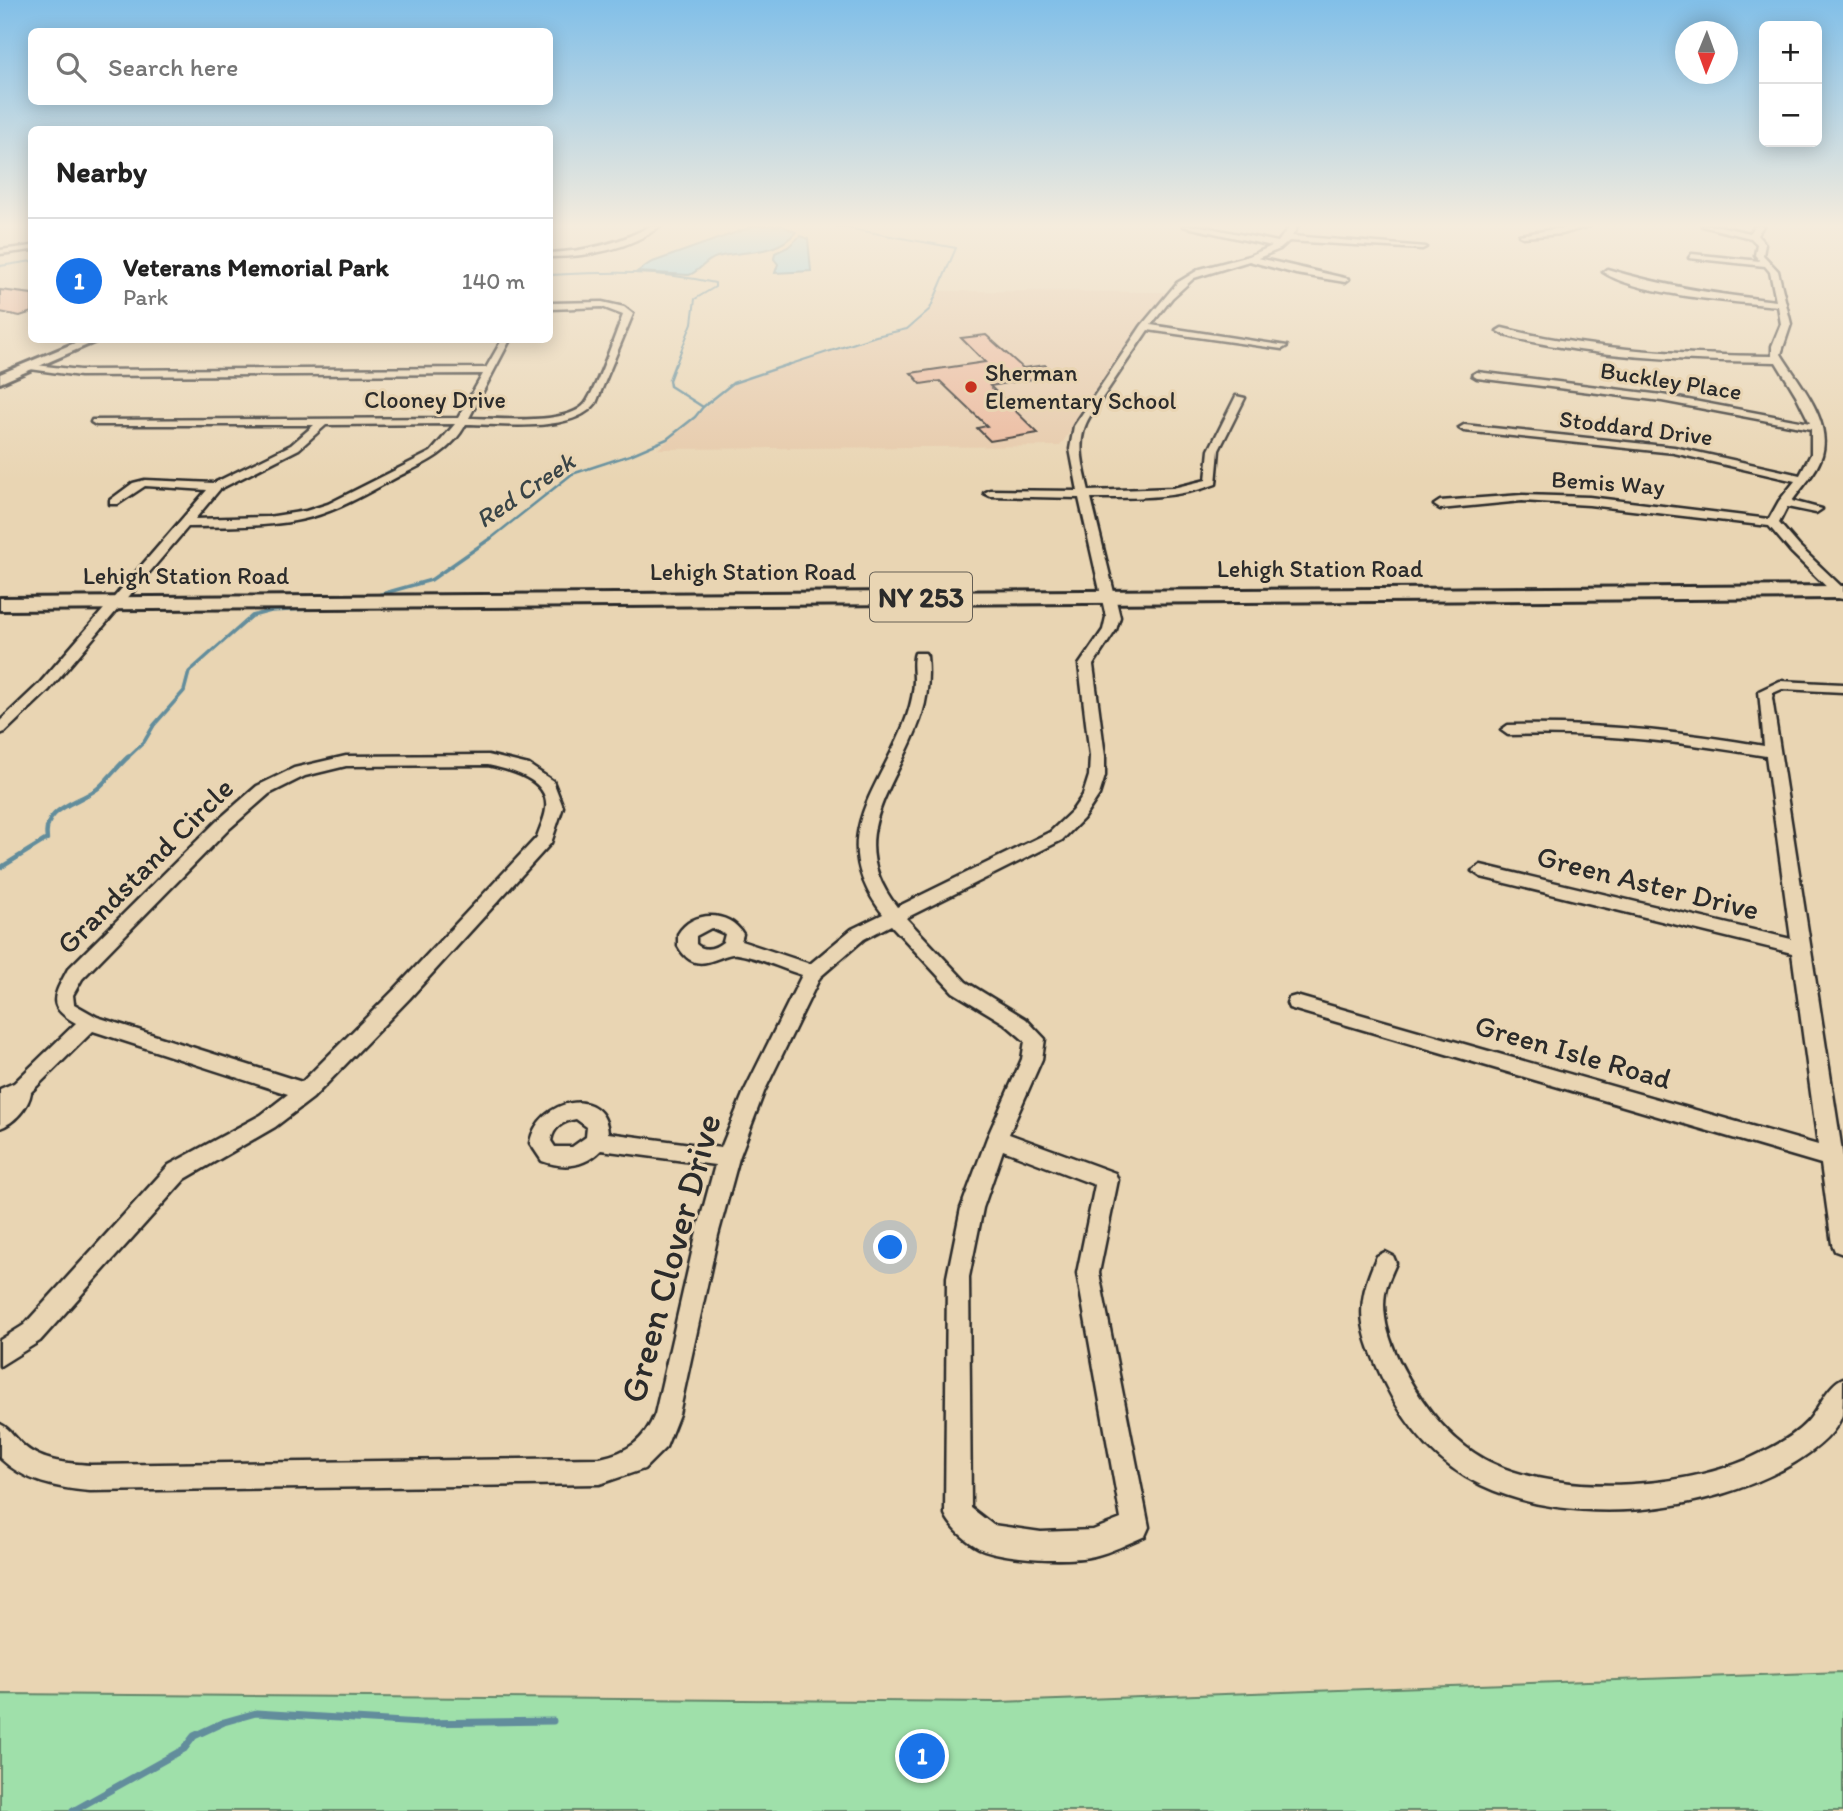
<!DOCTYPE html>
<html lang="en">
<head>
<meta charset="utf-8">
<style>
  :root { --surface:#fff; --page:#f6f6f6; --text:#222; --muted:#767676; --line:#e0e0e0; --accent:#1a73e8 }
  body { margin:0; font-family:Itim,sans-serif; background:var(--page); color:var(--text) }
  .controls { position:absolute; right:21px; top:21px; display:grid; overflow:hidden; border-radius:10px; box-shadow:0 4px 18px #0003 }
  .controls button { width:63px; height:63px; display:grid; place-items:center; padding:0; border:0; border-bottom:2px solid var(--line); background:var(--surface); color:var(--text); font:35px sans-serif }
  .compass { position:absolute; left:1675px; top:21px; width:63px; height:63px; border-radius:50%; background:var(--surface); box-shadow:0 4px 18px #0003; rotate:181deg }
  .you { position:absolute; left:891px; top:1248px; width:24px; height:24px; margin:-18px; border:5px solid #fff; border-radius:50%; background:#1a73e8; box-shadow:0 0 0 10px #1a73e833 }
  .badge { display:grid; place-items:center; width:46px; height:46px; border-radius:50%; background:var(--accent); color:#fff; font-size:23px; font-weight:700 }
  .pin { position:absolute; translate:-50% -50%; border:4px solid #fff; box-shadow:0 2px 7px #0006 }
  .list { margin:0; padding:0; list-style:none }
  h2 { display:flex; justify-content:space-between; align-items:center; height:91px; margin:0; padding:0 28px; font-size:30px }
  h2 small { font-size:23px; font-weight:400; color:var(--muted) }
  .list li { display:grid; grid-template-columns:46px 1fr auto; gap:21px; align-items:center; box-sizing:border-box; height:126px; padding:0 28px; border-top:2px solid var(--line) }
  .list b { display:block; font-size:26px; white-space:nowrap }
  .list p { margin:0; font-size:23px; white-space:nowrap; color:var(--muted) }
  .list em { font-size:23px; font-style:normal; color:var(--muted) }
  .icon { flex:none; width:38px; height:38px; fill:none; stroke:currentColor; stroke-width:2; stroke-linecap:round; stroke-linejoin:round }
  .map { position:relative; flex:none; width:1843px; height:1811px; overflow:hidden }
  .search { position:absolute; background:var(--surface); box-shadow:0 4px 18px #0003; left:28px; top:28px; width:525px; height:77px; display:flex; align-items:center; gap:18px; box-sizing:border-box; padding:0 24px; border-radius:10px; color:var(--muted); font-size:26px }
  .panel { position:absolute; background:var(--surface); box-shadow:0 4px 18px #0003; left:28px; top:126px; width:525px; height:217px; border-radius:10px }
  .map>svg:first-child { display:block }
  .built { fill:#e6c9a9 }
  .green { fill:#9fe0aa; stroke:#65866a; stroke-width:2 }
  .water { fill:#87cfe8; stroke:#628d9c; stroke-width:2 }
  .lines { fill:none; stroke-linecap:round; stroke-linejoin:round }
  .stream-far4 { stroke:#628d9c; stroke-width:2 }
  .stream-far3 { stroke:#628d9c; stroke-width:2.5 }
  .stream-far2 { stroke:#628d9c; stroke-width:3.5 }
  .stream-far1 { stroke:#628d9c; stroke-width:4.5 }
  .stream { stroke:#628d9c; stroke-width:7 }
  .building { fill:#ebb89c; stroke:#2b2b2b; stroke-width:2 }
  .minor-casing { stroke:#2b2b2b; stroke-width:5 }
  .secondary-casing { stroke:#2b2b2b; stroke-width:6 }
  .primary-casing { stroke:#2b2b2b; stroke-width:6 }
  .minor { fill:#e9d5b3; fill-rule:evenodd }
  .secondary { fill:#e9d5b3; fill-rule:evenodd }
  .primary { fill:#e9d5b3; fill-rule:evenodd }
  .poi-dot { fill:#c8321e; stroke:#e9d5b3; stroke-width:2.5 }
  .labels { text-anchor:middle; stroke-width:6; stroke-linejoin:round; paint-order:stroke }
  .far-poi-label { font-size:24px; fill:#2b2b2b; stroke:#e9d5b3; text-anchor:start }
  .far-street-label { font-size:24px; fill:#2b2b2b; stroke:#e9d5b3 }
  .far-water-label { font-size:26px; font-style:italic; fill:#394447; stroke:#e9d5b3 }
  .shield { fill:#e9d5b3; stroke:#645e54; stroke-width:2 }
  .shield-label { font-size:28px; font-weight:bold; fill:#2b2b2b }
  .street-label { font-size:30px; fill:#2b2b2b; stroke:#e9d5b3 }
  .near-street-label { font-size:37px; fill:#2b2b2b; stroke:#e9d5b3 }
</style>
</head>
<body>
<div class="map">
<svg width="1843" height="1811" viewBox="0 0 1843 1811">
  <rect width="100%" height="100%" fill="#e9d5b3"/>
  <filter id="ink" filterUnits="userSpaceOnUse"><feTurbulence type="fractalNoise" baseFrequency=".0143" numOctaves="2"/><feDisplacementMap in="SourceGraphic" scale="14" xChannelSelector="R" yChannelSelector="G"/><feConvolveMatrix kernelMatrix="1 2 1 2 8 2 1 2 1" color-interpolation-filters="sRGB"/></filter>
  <g filter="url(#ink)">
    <polygon class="built" points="936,291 1167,292 1060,446 658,449 737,381 914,325 929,307"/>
    <polygon class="green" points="1843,1672 1843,1811 0,1811 0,1694 999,1702"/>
    <g class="water">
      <path d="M 754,226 L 783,226 L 796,232 C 775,256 745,250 717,257 C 704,261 700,271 689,275 L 637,272 L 650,263 Z"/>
      <polygon points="800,236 808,239 811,271 775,273 778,264 774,259 775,253 788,247"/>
    </g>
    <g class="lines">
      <g class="stream-far4">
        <polyline points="0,266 32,261"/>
        <path d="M 550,275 C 607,272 659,270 715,283 L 715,287 L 695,299 L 692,323 L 675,366"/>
        <polyline points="785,366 876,336 907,329 930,309 956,248 836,226"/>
      </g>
      <g class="stream-far3">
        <polyline points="703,407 733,383 790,364"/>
        <polyline points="489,540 572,474 630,455 667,439 695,417 703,407 670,386 669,380 675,364"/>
      </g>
      <g class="stream-far2">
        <polyline points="378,595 431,580 491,538"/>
        <polyline points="126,759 144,742 154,725 184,691 189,672 252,616 271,611 351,607"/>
      </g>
      <path class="stream-far1" d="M 0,868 L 47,839 C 42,808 76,804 97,789 C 104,784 119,765 128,757"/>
      <polyline class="stream" points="73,1811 184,1749 194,1736 224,1722 256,1713 420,1723 553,1721"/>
    </g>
    <g class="building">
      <polygon points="0,290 32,294 32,312 20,316 0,312"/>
      <polygon points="986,335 1023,368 1045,365 1056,375 990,386 1038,433 990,441 977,428 987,426 940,381 921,384 911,373 985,362 961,338"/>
    </g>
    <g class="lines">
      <defs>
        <g id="minor">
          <path d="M 650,226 L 660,226 C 630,249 587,257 550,257 L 550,253 C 586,251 619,244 650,226 Z"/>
          <path d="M 1183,226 L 1200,226 L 1278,242 L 1290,226 L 1298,226 L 1292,236 L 1426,247 L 1422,249 L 1289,241 L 1280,249 L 1258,258 L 1349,279 L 1345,282 L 1296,274 L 1249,261 L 1194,278 L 1172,298 L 1151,325 L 1287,346 L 1282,349 L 1148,330 L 1090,416 C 1075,440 1083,465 1089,491 L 1173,488 L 1206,480 L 1209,450 L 1236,396 L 1245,398 L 1219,450 L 1216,484 C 1177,499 1132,498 1091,498 L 1120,617 L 1116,630 L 1093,665 L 1105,756 L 1105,776 L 1099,795 L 1083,819 L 1062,840 L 906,918 L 966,982 L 1026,1019 L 1045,1039 L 1042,1059 L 1009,1134 L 1115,1173 L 1118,1180 L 1099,1273 L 1149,1527 L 1145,1536 C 1129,1543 1111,1552 1094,1556 C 1067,1562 1011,1559 984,1550 C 970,1545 951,1528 945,1514 L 947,1277 L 961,1208 L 987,1138 L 1022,1059 L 1025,1041 L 1004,1023 L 953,992 L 891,925 L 864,939 L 820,977 L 764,1092 L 739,1158 L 718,1235 L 679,1414 L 666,1447 L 644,1469 L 600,1484 L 90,1491 C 57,1488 25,1482 0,1458 L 0,1424 C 11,1429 15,1439 25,1447 C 43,1462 67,1463 90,1465 L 600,1458 C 628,1452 644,1441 655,1414 L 696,1235 L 715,1165 L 601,1150 C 584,1167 564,1169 542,1161 L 530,1143 C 538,1098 605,1085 608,1133 L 721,1148 L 744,1092 L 802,975 C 781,969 759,957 737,954 C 721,951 697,980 678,946 L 678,934 C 692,910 729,910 743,934 L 741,941 L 810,964 L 852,929 L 883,914 C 823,836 881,790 907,716 C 911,704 914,692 914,679 C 914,671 912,661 915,653 L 925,653 L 927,656 C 929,676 928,695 922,714 C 900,784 840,835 897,907 L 1050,832 L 1072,811 L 1083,795 L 1089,776 L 1090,756 L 1079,665 L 1103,630 L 1106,617 L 1079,498 L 990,496 L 984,493 L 990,490 L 1078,491 L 1070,449 L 1074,426 L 1142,325 L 1177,283 L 1200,269 L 1249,256 L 1272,246 ZM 711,928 L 725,934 L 723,942 C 714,949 705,952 696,944 L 696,936 ZM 576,1119 L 587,1127 L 586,1137 L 572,1147 L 555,1147 L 551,1141 C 553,1128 563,1121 576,1119 ZM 1003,1150 L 1095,1185 L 1077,1273 L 1121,1519 L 1093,1530 L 1041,1532 L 993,1525 L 971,1508 L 969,1277 L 983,1208 Z"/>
          <polygon points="1574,226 1589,226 1562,234 1523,237 1519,235"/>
          <path d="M 1702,226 L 1719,226 L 1750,233 L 1755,226 L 1763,226 L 1757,235 L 1765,244 L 1763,255 L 1778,271 L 1791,324 L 1781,354 C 1798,382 1832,419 1822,455 C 1817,472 1802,487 1792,501 L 1822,509 L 1816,513 L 1787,507 L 1779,523 L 1799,546 L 1843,588 L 1843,599 L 1838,598 L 1791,552 L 1769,526 L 1589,505 L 1522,501 L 1440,509 L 1434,505 L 1440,501 L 1522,495 L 1589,497 L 1769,519 L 1779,501 L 1795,481 L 1674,453 L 1464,431 L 1459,428 L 1464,425 L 1674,447 L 1800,475 L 1811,454 L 1811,429 L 1662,401 L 1477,378 L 1472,375 L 1477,372 L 1662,395 L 1810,423 L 1796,395 L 1776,362 C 1700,361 1624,359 1549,345 C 1533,342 1511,339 1497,331 L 1502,328 C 1591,350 1681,355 1772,356 L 1772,346 L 1781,324 L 1778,306 C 1734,302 1637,295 1603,272 L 1607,269 C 1663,286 1718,295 1776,301 L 1770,272 L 1765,266 L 1689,258 L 1692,254 L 1760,261 L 1755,255 L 1757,244 L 1751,238 Z"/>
          <polygon points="32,246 32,250 0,254 0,250"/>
          <path d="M 602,302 L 624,307 L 633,314 L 596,403 C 572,434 502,424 466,424 C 451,452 426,463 399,476 C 371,491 343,508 312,517 C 272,528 229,526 188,527 L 49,690 L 5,732 L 0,734 L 0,721 L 39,684 L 207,490 L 145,486 L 118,504 L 110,504 L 110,500 L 133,483 L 145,480 L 214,483 L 291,445 L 314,425 L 96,425 L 91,422 L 92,420 L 458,418 L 483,374 L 80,376 L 30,369 L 27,368 L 27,364 L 80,370 L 486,368 L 502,340 L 510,340 L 469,418 C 496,418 566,426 585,404 C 596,390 615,335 623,315 L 602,307 L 550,309 L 550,303 ZM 455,424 L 431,452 L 328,504 L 306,511 L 268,517 L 195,519 L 220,489 L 299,449 L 326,425 Z"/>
          <path d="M 1780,681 L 1843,684 L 1843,692 L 1782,689 L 1773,693 L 1772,698 L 1843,1158 L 1843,1254 L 1835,1251 L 1832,1244 L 1821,1164 L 1289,1008 L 1287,1003 L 1289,998 L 1296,996 L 1818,1145 L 1792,953 L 1481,877 L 1472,871 L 1481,865 L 1791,939 L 1766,756 C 1680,741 1595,732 1508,735 L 1501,730 L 1508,725 C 1594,723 1679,731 1764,746 L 1759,691 Z"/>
          <path d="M 488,755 L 529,765 L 553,781 L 563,807 L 551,843 L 409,999 L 313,1098 L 275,1127 L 185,1179 L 40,1341 L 0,1366 L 0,1340 L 24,1325 L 169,1165 L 261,1115 L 288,1094 L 93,1031 L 31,1092 C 29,1107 14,1123 0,1128 L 0,1089 L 14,1083 L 76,1023 C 45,1006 54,996 68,969 L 217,821 L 257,786 L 294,768 L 346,756 ZM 488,765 C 510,770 550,779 546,809 C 545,818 540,828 537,837 L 395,989 L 302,1082 L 97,1017 L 74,1004 L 73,995 L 82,979 L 229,829 L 269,794 L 305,776 L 346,766 Z"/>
          <path d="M 1385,1252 L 1393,1256 L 1396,1263 C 1392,1273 1387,1282 1385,1293 C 1379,1330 1403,1372 1423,1401 C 1441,1427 1465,1451 1494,1464 C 1565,1497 1695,1489 1763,1452 C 1779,1444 1795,1435 1807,1422 C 1819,1409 1827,1385 1843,1378 C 1843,1389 1843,1405 1842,1415 C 1835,1436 1812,1452 1794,1463 C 1709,1514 1571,1528 1481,1485 C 1436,1464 1405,1425 1384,1382 C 1360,1330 1353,1309 1377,1256 Z"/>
        </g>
        <polygon id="secondary" points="82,340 99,340 0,383 0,374"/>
        <polygon id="primary" points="1843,586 1843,598 0,610 0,598"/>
      </defs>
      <use href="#minor" class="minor-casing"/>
      <use href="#secondary" class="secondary-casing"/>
      <use href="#primary" class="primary-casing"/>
      <use href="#minor" class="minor"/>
      <use href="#secondary" class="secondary"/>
      <use href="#primary" class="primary"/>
    </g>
  </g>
  <linearGradient id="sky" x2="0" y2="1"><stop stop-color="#81bfe8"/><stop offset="0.47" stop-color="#f5ecdd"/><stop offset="1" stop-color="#f5ecdd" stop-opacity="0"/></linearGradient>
  <rect width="1843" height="480" fill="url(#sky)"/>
  <circle class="poi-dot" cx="971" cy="387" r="7"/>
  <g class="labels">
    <g class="far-poi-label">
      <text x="985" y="381">Sherman<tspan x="985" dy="28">Elementary School</tspan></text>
    </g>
    <g class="far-street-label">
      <text transform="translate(1671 381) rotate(9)" y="8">Buckley Place</text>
      <text x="435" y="408">Clooney Drive</text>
      <text transform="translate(1636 428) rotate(7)" y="8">Stoddard Drive</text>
      <text transform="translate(1608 483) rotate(4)" y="8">Bemis Way</text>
      <text x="1320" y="577">Lehigh Station Road</text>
      <text x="753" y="580">Lehigh Station Road</text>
      <text x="186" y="584">Lehigh Station Road</text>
    </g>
    <g class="far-water-label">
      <text transform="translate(525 490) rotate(-34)" y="9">Red Creek</text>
    </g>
    <rect class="shield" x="870" y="572.5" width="102" height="49" rx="5"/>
    <g class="shield-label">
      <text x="921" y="607">NY 253</text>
    </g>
    <g class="street-label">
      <text transform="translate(145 866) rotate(-45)" y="10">Grandstand Circle</text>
      <text transform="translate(1648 883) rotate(14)" y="10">Green Aster Drive</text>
      <text transform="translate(1573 1052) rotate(16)" y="10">Green Isle Road</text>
    </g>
    <g class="near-street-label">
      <text transform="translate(670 1258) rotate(-75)" y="13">Green Clover Drive</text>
    </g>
  </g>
</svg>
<div class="controls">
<button>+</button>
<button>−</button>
</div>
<svg class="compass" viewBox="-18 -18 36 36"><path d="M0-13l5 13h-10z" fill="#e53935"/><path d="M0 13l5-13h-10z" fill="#767676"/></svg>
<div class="you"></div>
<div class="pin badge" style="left:922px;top:1756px">1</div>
<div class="search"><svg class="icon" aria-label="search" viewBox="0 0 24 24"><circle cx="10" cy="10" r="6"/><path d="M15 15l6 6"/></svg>Search here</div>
<section class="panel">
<h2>Nearby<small></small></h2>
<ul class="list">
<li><span class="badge">1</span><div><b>Veterans Memorial Park</b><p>Park</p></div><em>140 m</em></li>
</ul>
</section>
</div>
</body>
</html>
